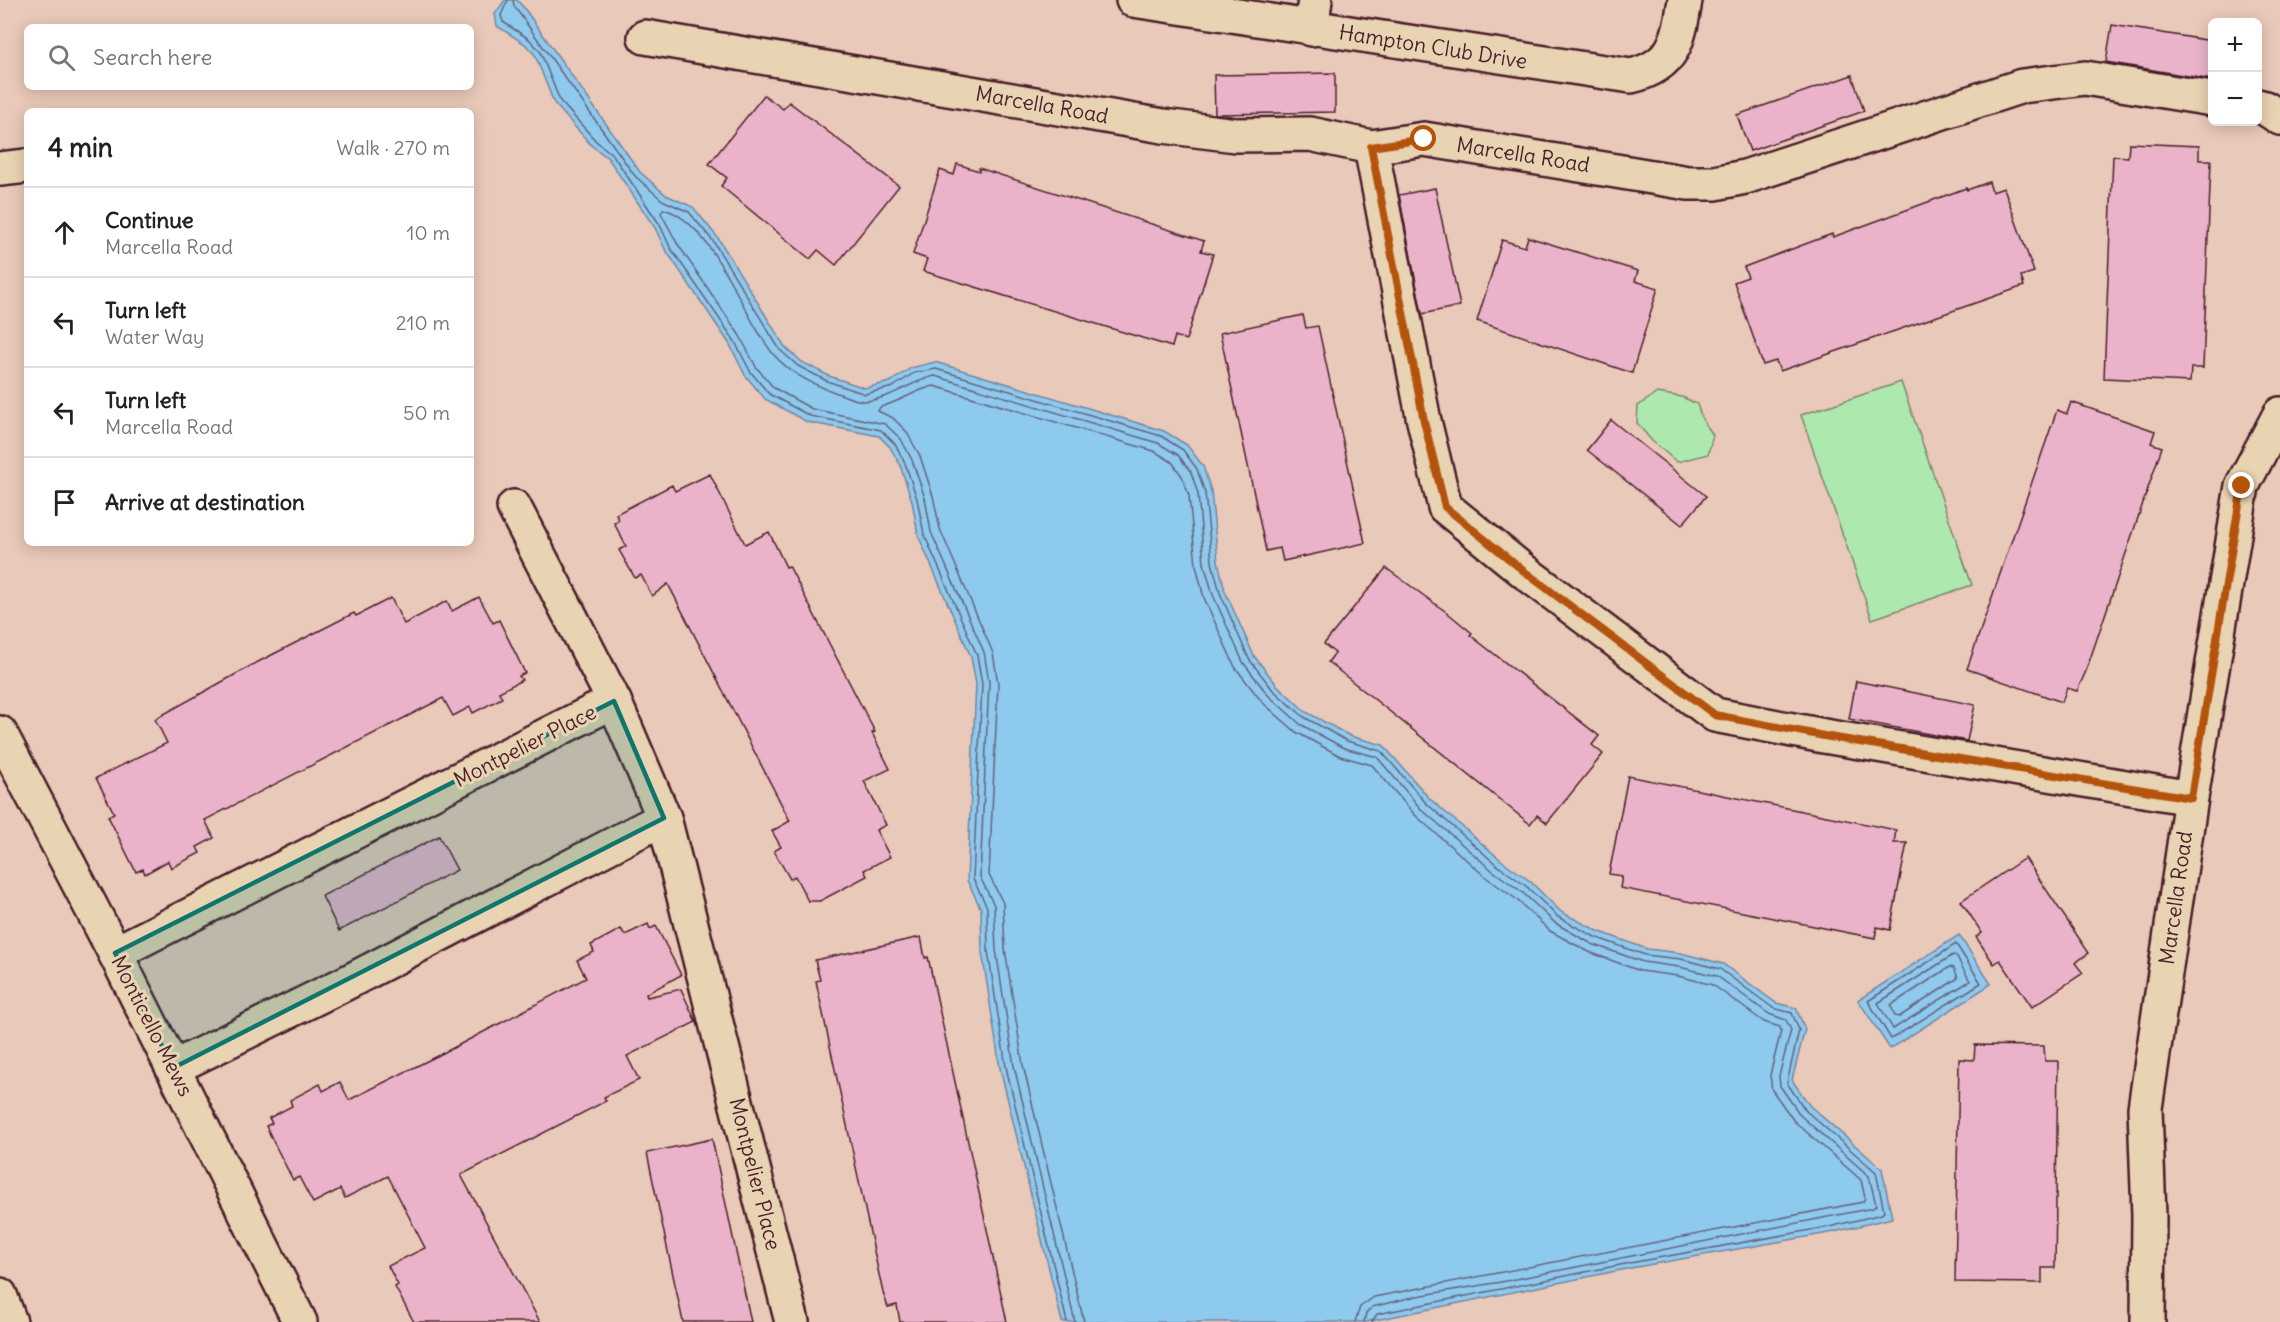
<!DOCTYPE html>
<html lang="en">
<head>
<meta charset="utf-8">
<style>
  :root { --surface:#fff; --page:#f6f6f6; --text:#222; --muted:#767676; --line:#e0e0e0 }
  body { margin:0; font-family:Delius,sans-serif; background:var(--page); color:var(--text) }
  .controls { position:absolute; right:18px; top:18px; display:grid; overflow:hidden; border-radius:9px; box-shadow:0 3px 15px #0003 }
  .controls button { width:54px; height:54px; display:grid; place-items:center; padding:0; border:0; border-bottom:2px solid var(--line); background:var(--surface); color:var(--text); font:30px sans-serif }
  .stop { position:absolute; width:18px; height:18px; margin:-14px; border:4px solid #b45309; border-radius:50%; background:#fff }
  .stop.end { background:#b45309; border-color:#fff; box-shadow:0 2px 6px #0008 }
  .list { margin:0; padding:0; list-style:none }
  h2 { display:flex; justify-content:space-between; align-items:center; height:78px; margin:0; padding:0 24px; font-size:26px }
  h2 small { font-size:20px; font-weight:400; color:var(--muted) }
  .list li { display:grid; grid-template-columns:39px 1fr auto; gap:18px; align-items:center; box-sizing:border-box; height:90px; padding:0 24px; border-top:2px solid var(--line) }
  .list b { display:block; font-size:22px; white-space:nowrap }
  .list p { margin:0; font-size:20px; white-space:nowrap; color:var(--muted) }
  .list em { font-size:20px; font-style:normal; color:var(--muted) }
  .icon { flex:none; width:33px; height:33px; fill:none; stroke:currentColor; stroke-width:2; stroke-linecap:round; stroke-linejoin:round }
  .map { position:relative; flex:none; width:2280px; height:1322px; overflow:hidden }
  .search { position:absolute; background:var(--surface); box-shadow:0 3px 15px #0003; left:24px; top:24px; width:450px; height:66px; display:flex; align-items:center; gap:15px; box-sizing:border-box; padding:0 21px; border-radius:9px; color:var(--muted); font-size:22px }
  .panel { position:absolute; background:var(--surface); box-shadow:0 3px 15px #0003; left:24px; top:108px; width:450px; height:438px; border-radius:9px }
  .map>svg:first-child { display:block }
  .green { fill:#ade9af; stroke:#7c846d; stroke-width:1.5 }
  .water { fill:#8ec9ee; stroke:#7385a0; stroke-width:1.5 }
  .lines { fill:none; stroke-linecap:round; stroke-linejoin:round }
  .shore { stroke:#656379; stroke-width:1.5 }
  .building { fill:#eab3c9; stroke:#4a1f2b; stroke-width:1.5 }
  .minor-casing { stroke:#4a1f2b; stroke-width:38 }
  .highway-casing { stroke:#4a1f2b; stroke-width:38 }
  .minor { stroke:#e8d3b2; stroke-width:33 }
  .highway { stroke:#e8d3b2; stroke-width:33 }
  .route { stroke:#b45309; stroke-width:8 }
  .marked { fill:#0f766e; fill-opacity:0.2; stroke:#0f766e; stroke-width:4.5; stroke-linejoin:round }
  .labels { text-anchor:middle; stroke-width:6; stroke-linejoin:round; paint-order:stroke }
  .street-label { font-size:21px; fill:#4a1f2b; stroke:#e8d3b2 }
</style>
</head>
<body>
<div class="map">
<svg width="2280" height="1322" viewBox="0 0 2280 1322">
  <rect width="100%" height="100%" fill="#e9c9b9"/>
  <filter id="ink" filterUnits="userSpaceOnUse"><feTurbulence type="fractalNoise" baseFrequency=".0167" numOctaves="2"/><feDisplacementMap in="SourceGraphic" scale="12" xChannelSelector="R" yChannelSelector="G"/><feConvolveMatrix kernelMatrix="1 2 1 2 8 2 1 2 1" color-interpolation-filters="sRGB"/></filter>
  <g filter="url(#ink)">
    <g class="green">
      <polygon points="1901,382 1972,585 1872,619 1801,415"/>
      <polygon points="1657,393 1682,397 1697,404 1702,419 1713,435 1708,454 1677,462 1652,441 1637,423 1638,406"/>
    </g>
    <g class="water">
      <polygon points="505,0 517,0 524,8 640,172 666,195 693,207 718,238 785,347 802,362 829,376 865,388 890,382 911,368 935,362 1164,431 1187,445 1203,466 1211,491 1218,561 1225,591 1254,656 1277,685 1306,712 1350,736 1383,745 1430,799 1501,860 1530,881 1561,912 1598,931 1647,949 1681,953 1723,964 1776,1003 1796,1008 1805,1029 1792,1080 1810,1106 1882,1169 1892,1218 1834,1232 1631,1268 1366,1322 1062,1322 1000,1068 982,952 981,909 967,880 976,684 971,657 918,535 912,501 900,465 890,447 879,436 807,422 765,399 745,375 729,343 665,249 655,228 608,158 592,146 554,103 535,55 525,44 497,26 495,14"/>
      <polygon points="1959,935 1991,984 1890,1049 1858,1000"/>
    </g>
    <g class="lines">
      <g class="shore">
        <polyline points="508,0 501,15 503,22 529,39 540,51 560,101 596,141 613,155 660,225 670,247 734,340 750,371 769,394 810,416 881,430 895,444 905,463 917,499 924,534 977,655 982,684 973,879 987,907 988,951 1006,1067 1067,1322"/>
        <polyline points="513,0 514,6 635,176 662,200 689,212 713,241 780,350 798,366 827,381 865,394 893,387 914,373 936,369 1161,436 1183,450 1197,469 1205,493 1212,562 1220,593 1249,659 1273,690 1304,717 1347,741 1381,751 1426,803 1497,865 1526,886 1558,917 1595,937 1645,955 1681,959 1720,969 1773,1008 1792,1013 1799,1030 1787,1083 1806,1111 1876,1172 1884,1211 1882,1214 1833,1226 1630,1263 1377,1314 1372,1322"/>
        <polygon points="1956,944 1981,983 1891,1039 1868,1001"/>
        <polygon points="1953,955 1956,956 1970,981 1893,1029 1878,1003"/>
        <polygon points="1950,967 1954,968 1958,978 1899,1017 1895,1016 1891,1005"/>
        <path d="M 1075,1322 L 1014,1066 L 996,950 L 994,905 L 980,877 L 989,682 L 984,652 L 931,532 L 925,498 L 912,460 L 901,439 L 885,424 L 812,409 L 774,388 L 756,367 L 740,336 L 677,243 L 661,213 L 663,209 C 712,220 743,318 774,355 C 789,372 812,384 832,391 C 843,395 857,402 867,401 C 893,398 911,381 935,376 L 1158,443 L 1178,455 L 1191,472 L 1198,494 L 1204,563 L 1213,595 L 1243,662 L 1268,695 L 1300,724 L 1344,748 L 1377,757 L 1421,809 L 1493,871 L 1522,892 L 1555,923 L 1592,944 L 1643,962 L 1679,967 L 1717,976 L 1769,1014 L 1786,1020 L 1791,1030 L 1779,1076 L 1780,1086 L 1801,1116 L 1869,1176 L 1876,1205 L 1873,1208 L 1501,1282 L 1417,1296 L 1372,1307 L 1366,1313 L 1364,1322"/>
        <path d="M 1084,1322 L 1023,1065 L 1005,949 L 1003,903 L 989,875 L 998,684 L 993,653 L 940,529 L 933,496 L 920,456 L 906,431 L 893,418 L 878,411 L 880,407 C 900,402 915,390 934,386 L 1154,451 L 1172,462 L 1182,476 L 1189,496 L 1196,565 L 1204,598 L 1235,667 L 1262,702 L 1296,732 L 1340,756 L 1372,765 L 1415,815 L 1487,878 L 1516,899 L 1550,931 L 1589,952 L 1640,971 L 1678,976 L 1713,985 L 1764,1022 L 1780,1027 L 1781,1031 L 1770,1075 L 1772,1090 L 1794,1121 L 1861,1180 L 1865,1198 L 1863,1202 L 1374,1297 L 1360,1307 L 1355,1322"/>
      </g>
    </g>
    <g class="building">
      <polygon points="2112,25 2212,41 2212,80 2106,62"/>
      <polygon points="1335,73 1335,112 1215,114 1214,75"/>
      <polygon points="1852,75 1864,111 1750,151 1737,115"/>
      <polygon points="764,95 783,109 789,102 899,186 836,265 818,250 810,259 721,186 727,178 709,164"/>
      <polygon points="2129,143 2199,146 2199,160 2211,160 2203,368 2191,368 2190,382 2104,378 2113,156 2128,157"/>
      <polygon points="957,164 979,171 979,168 1204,241 1201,251 1213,254 1186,340 1175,336 1172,347 923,271 927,259 913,254 940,170 954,175"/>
      <polygon points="1989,182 1992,192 2004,188 2034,272 2021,276 2024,286 1780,371 1776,361 1763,365 1734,282 1748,277 1744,267 1832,234 1833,237 1966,188 1967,190"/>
      <polygon points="1435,188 1460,306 1422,314 1399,195"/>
      <polygon points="1528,237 1638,271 1635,281 1658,288 1632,373 1477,321 1502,240 1525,247"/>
      <polygon points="1303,315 1306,328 1318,326 1365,543 1283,561 1280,548 1266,551 1220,333"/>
      <polygon points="2071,402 2155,431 2151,443 2162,447 2086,671 2077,691 2067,688 2062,702 1967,669 2057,410 2067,414"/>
      <polygon points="1611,420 1706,496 1682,525 1587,450"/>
      <polygon points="710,474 745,544 769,532 786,567 789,566 875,732 872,733 890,769 864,781 886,825 876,830 890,857 864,870 867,876 820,901 808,901 795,876 790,879 774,851 781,847 772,831 790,821 668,584 652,596 641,575 635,578 619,550 626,546 614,523 619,520 616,514 672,485 675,491"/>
      <polygon points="1386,568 1449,614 1472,633 1470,635 1599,736 1592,745 1603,754 1547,823 1537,815 1530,824 1328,662 1335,653 1324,644"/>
      <polygon points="479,597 493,623 499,620 525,673 519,676 522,680 499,692 502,698 473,713 470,707 453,716 443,698 205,820 214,838 197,847 200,853 171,868 168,861 145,874 143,869 136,872 108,816 114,813 96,778 167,743 155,719 256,663 354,613 356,616 391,598 404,624 447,601 452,611"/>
      <polygon points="1856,681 1975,705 1967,741 1849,719"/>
      <polygon points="1628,776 1896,830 1894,843 1907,843 1890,930 1877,927 1875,938 1620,888 1622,876 1609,874"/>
      <polygon points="439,836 457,870 339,931 322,896"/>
      <polygon points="2025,858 2089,953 2075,963 2083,973 2032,1007 2000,960 1994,964 1976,937 1982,933 1961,901"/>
      <polygon points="648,924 650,929 656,926 681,975 646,994 647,997 681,989 696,1022 627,1056 639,1080 604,1097 606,1101 461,1175 540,1322 414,1322 395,1287 398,1285 388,1266 425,1248 388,1176 345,1198 340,1189 313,1203 299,1177 293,1180 274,1143 266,1126 272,1123 269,1118 292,1106 290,1100 320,1084 323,1091 340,1082 349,1100 453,1048 586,978 577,960 594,952 591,945 621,929 625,935"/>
      <polygon points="921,937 925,958 928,957 1007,1322 900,1322 897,1305 888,1307 883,1293 816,981 820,980 815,960"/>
      <polygon points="1975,1045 2044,1046 2045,1061 2058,1061 2055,1268 2042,1268 2042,1283 1955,1282 1959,1059 1974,1060"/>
      <polygon points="712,1139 751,1322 683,1322 647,1153"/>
    </g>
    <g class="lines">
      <defs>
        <g id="minor">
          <path d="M 1133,0 L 1631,76 C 1674,66 1679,40 1685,0"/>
          <polyline points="1311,29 1315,0"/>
          <polyline points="645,37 1163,126 1236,135 1310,134 1371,147 1424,139 1688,183 1715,183 1745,177 2022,86 2085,78 2212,99"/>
          <polyline points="2258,106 2265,108 2280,118"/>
          <polyline points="1371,147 1424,421 1445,507 1525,572 1715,715 1824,736 2191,798"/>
          <polyline points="0,169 27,166"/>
          <polyline points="514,507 614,701"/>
          <polyline points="0,733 115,953 300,1322"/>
          <polyline points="115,953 614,701 664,818 792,1322"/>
          <polyline points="173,1068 344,984 664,818"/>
          <polyline points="2148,1322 2149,1216 2145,1108 2191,798 2242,486 2280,414"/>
        </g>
        <polyline id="highway" points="0,1295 10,1322"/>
      </defs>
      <use href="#minor" class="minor-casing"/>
      <use href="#highway" class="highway-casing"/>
      <use href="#minor" class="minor"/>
      <use href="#highway" class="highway"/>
    </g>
  </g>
  <g class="lines" filter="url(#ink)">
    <polyline class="route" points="1424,139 1371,147 1424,421 1445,507 1525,572 1715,715 1824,736 2191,798 2242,486"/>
  </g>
  <path class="marked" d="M 614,701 L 664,818 L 173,1068 L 115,953 Z"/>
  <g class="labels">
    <g class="street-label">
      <text transform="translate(1433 47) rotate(9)" y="7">Hampton Club Drive</text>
      <text transform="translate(1042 105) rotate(10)" y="7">Marcella Road</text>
      <text transform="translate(1523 155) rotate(9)" y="7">Marcella Road</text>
      <text transform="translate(525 746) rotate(-27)" y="7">Montpelier Place</text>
      <text transform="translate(2176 898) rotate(-82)" y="7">Marcella Road</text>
      <text transform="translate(152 1026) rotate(63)" y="7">Monticello Mews</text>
      <text transform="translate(755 1174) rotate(76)" y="7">Montpelier Place</text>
    </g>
  </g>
</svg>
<div class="controls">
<button>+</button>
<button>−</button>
</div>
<div class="stop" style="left:1424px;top:139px"></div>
<div class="stop end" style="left:2242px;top:486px"></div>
<div class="search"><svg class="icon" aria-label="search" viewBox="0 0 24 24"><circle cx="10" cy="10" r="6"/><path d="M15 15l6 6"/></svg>Search here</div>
<section class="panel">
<h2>4 min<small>Walk · 270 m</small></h2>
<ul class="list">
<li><svg class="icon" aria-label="ahead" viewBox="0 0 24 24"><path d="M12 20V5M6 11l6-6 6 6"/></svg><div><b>Continue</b><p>Marcella Road</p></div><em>10 m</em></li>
<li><svg class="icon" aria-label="left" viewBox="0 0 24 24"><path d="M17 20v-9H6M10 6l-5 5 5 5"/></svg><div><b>Turn left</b><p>Water Way</p></div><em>210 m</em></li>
<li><svg class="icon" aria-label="left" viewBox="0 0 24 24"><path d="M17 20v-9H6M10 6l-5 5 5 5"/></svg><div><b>Turn left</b><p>Marcella Road</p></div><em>50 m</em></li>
<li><svg class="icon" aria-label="arrive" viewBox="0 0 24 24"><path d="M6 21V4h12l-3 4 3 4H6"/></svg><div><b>Arrive at destination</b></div></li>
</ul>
</section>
</div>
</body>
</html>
